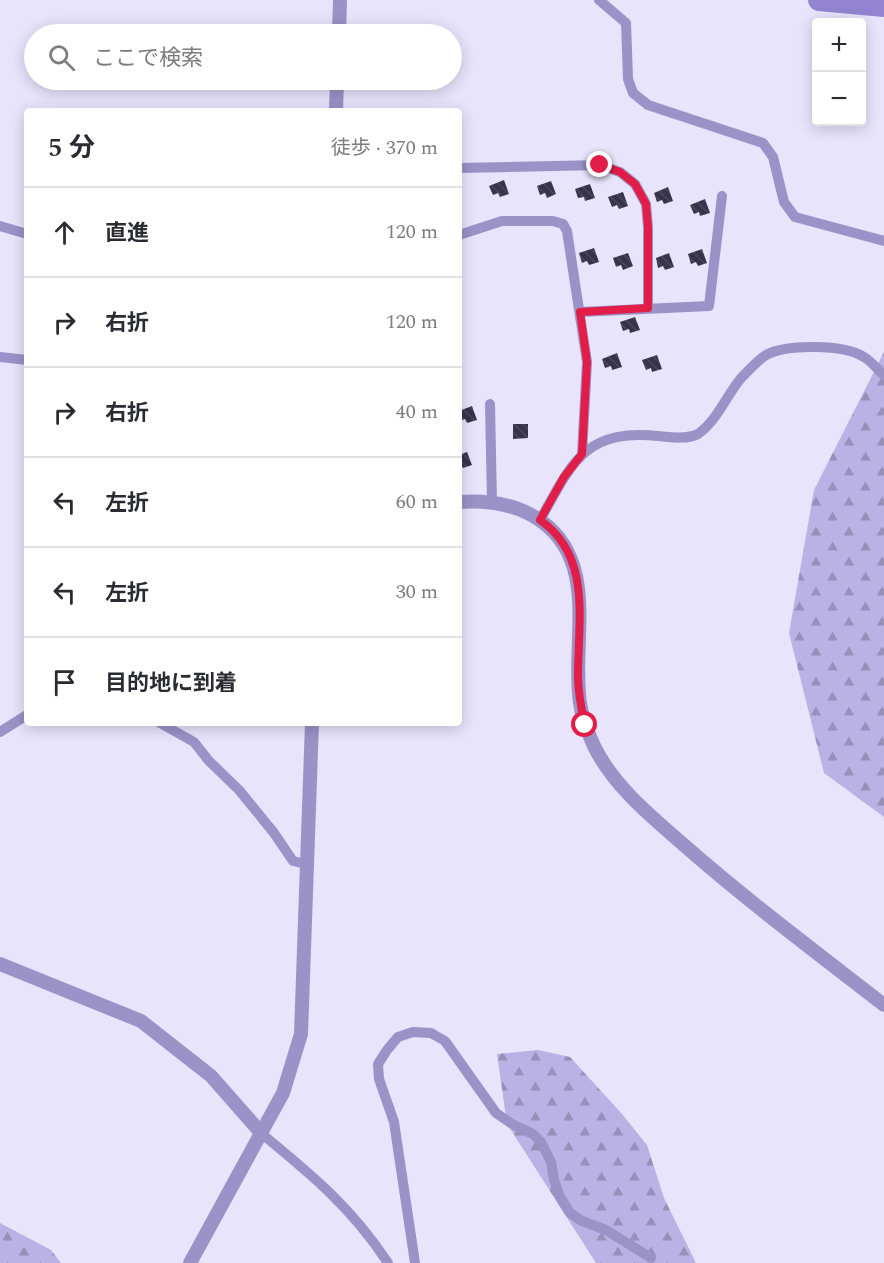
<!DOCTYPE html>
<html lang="ja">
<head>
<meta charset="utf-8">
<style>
  :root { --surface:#fff; --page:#f7f7f7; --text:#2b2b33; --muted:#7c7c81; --line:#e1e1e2 }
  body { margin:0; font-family:Spectral,"Noto Sans JP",serif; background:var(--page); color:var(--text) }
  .controls { position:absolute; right:18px; top:18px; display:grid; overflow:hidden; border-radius:6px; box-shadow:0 3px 15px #0003 }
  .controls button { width:54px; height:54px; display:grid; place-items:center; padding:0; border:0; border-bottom:2px solid var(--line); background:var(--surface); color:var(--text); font:30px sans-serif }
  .stop { position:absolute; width:18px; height:18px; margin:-14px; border:4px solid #e11d48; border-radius:50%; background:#fff }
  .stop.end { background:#e11d48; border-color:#fff; box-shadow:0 2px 6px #0008 }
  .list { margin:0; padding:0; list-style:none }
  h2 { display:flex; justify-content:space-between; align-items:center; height:78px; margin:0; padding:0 24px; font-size:26px }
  h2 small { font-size:20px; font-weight:400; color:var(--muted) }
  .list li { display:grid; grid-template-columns:39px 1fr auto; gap:18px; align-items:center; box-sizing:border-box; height:90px; padding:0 24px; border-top:2px solid var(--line) }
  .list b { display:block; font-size:22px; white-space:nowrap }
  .list em { font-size:20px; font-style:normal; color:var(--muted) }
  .icon { flex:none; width:33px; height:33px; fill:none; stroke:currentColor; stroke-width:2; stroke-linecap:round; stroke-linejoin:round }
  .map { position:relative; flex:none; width:884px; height:1263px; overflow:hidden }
  .search { position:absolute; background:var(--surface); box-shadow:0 3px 15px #0003; left:24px; top:24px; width:438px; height:66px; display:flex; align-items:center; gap:15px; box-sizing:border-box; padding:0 21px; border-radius:33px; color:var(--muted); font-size:22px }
  .panel { position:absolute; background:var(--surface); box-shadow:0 3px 15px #0003; left:24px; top:108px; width:438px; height:618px; border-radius:6px }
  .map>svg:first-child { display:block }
  .forest { fill:url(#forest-firs) }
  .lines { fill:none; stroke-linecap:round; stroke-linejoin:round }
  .river { stroke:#9284d0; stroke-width:22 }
  .building { fill:url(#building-back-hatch) }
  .minor { stroke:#9b92c7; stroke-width:10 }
  .tertiary { stroke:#9b92c7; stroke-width:14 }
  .route { stroke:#e11d48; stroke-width:8 }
</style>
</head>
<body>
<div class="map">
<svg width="884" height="1263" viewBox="0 0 884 1263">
  <defs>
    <pattern id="forest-firs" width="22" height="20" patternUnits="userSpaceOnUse" patternTransform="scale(1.5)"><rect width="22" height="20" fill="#bab2e5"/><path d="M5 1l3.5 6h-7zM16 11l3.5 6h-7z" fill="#9790ba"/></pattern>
    <pattern id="building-back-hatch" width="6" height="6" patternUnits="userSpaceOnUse" patternTransform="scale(1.5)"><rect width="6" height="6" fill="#37334a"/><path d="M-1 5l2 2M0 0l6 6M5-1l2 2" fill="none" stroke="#4b485c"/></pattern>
  </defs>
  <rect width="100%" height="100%" fill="#e7e4fc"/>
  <g class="forest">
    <polygon points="884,352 884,817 824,773 789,633 814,490"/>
    <polygon points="538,1050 570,1057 622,1114 647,1145 664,1198 696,1263 596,1263 507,1124 497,1054"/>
    <polygon points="0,1223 51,1250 61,1263 0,1263"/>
  </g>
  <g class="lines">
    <polyline class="river" points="819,0 884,6"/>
  </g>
  <g class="building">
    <polygon points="504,180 509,194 500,197 498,193 493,195 489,186"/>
    <polygon points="551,181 556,194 547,198 545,193 540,195 537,186"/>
    <polygon points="590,184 595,198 585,201 584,197 578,198 575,189"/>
    <polygon points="668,187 673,201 664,204 662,200 657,202 654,193"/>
    <polygon points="623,192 628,206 619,209 617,205 612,207 608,197"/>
    <polygon points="705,199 710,213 700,216 699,212 694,214 690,205"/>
    <polygon points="594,248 599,262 589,265 587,261 582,263 579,253"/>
    <polygon points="702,249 707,263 698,266 696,262 691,264 688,254"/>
    <polygon points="628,253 633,266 623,270 621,265 616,267 613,258"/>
    <polygon points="669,253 674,267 665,270 663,266 658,268 656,258"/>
    <polygon points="635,317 640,330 630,333 629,329 623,331 620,322"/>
    <polygon points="617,353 622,367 612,370 611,366 605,368 602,359"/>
    <polygon points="657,355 662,369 652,372 651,368 646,370 642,360"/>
    <polygon points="472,406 477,420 467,423 465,419 459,421 459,411"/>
    <polygon points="513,424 528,424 528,438 513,439"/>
    <polygon points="467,452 472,465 463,468 461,464 459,465 459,455"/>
  </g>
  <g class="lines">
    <g class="minor">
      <polyline points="599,0 626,23 628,79 633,93 648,105 763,143 773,157 784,202 795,217 884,241"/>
      <polyline points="459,168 600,165 620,172 635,184 646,204 648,227 648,308"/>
      <polyline points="0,226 27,234"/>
      <polyline points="459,235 502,221 553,221 563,224 567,231 587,362 582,454"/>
      <polyline points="580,312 709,306 722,196"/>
      <polyline points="0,357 27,360"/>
      <polyline points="490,404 492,503"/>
      <path d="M 540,520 C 572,463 584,429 658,436 C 669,437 687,440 698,434 C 718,420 727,394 742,377 C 749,370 758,360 766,355 C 786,344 844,344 864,357 C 871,361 877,369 884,375"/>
      <polyline points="160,723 194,742 209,761 239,790 274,833 293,861 306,864"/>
      <polyline points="0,732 27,715"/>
      <path d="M 262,1134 C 312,1175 352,1208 388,1263"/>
      <polyline points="415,1263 394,1122 379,1079 378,1064 387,1050 398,1037 413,1032 431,1033 445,1041 496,1113 512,1124 533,1134 541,1142 551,1162 554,1180 560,1197 570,1213 582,1221 606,1230 651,1258"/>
    </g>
    <g class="tertiary">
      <polyline points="339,34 340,0"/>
      <polyline points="336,111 337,80"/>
      <path d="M 459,502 C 488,500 517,504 541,521 C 600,563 571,642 580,703 C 582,718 588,733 594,746 C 614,787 652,817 685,846 C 749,902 817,953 884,1005"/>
      <polyline points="0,964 141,1021 211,1076 262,1134"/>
      <polyline points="190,1263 283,1093 301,1034 312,723"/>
    </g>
  </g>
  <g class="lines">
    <path class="route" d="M 585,725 C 581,708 578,692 578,675 C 578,621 592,556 540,520 L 564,477 L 582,454 L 587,362 L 580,312 L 648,308 L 648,227 L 646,204 L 635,184 L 620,172 L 600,165"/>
  </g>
</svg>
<div class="controls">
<button>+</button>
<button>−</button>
</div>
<div class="stop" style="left:585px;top:725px"></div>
<div class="stop end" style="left:600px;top:165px"></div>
<div class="search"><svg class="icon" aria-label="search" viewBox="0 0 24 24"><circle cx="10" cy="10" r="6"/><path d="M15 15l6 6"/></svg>ここで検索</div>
<section class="panel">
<h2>5 分<small>徒歩 · 370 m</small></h2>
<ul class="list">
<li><svg class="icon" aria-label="ahead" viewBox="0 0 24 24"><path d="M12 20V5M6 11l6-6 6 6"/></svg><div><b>直進</b></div><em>120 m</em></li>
<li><svg class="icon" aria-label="right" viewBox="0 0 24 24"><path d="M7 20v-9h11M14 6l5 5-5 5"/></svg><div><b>右折</b></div><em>120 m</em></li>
<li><svg class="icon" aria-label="right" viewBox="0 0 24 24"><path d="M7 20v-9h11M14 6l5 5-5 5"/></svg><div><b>右折</b></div><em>40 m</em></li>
<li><svg class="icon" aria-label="left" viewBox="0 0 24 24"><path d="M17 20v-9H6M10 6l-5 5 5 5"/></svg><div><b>左折</b></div><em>60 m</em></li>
<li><svg class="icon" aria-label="left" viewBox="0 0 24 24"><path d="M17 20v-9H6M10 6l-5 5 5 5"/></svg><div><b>左折</b></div><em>30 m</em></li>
<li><svg class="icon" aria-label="arrive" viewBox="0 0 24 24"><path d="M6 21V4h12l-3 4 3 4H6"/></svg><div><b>目的地に到着</b></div></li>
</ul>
</section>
</div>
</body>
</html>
